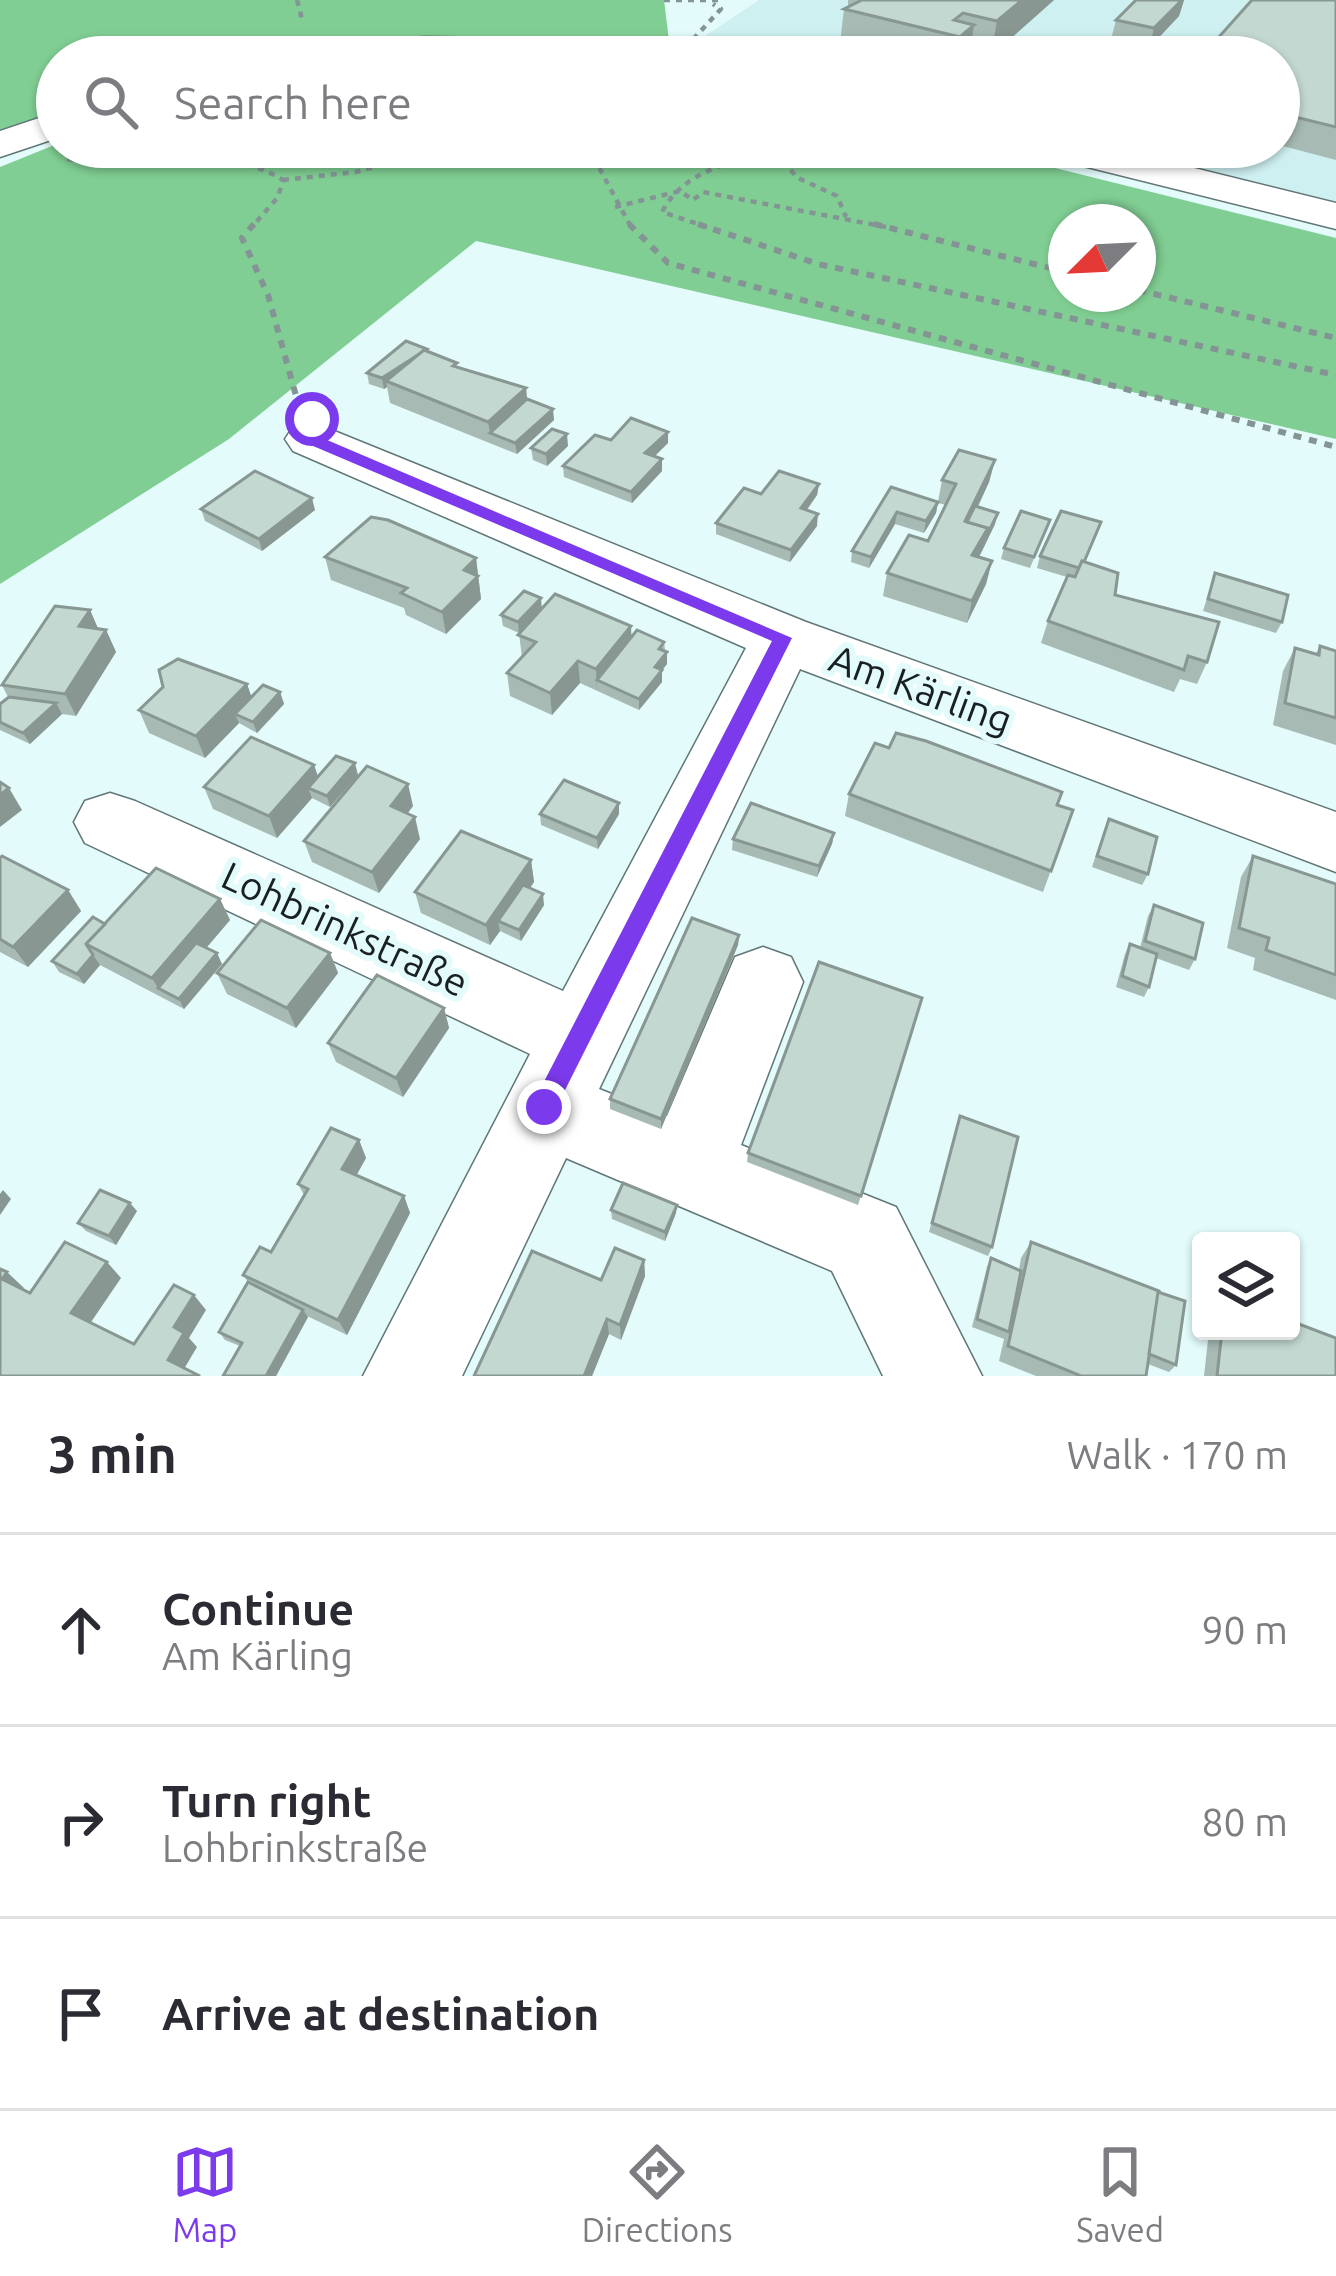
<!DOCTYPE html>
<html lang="en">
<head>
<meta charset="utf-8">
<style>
  :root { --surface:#fff; --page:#f2f2f3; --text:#2b2b33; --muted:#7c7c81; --line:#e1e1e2; --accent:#7c3aed }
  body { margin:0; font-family:Ubuntu,sans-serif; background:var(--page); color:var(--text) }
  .controls { position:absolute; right:36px; bottom:36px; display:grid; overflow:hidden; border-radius:12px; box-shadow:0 3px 9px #0004 }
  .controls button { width:108px; height:108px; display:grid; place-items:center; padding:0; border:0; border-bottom:3px solid var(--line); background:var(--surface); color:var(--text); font:60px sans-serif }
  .compass { position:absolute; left:1048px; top:204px; width:108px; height:108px; border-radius:50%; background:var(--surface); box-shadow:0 3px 9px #0004; rotate:246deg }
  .stop { position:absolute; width:36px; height:36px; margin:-27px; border:9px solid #7c3aed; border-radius:50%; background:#fff }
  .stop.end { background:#7c3aed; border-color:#fff; box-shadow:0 3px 12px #0008 }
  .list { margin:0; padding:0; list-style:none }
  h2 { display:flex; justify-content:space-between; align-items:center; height:156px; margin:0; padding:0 48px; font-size:51px }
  h2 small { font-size:39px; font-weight:400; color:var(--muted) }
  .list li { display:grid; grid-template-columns:78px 1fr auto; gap:36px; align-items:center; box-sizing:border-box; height:192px; padding:0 48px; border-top:3px solid var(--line) }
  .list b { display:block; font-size:45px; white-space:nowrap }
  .list p { margin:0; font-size:39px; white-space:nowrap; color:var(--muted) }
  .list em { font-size:39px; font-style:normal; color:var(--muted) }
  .icon { flex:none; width:66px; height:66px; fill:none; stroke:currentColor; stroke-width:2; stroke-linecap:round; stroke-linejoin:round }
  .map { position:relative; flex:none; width:1336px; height:1376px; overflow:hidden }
  .search { position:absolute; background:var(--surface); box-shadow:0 3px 9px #0004; left:36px; right:36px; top:36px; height:132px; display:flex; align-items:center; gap:30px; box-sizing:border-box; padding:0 42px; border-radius:66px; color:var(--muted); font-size:45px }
  .sheet { height:732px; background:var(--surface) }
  nav { display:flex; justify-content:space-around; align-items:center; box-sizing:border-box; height:168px; border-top:3px solid var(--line); background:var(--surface); font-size:33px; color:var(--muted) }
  nav a { display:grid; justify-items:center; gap:6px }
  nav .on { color:var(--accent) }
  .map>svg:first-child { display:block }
  .built { fill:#cef0f1 }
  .forest { fill:#80ce93; fill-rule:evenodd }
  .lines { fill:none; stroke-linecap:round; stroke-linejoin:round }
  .minor-casing { stroke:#617777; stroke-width:3 }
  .path-far1 { stroke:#849495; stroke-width:4.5; stroke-dasharray:6 6; stroke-linecap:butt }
  .path { stroke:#849495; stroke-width:6; stroke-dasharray:8 8; stroke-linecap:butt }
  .minor { fill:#fff; fill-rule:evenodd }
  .wall { fill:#a7bab4 }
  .shaded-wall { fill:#889792 }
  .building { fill:#c2d8d1; stroke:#889792; stroke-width:3 }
  .route { fill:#7c3aed }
  .labels { text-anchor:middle; stroke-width:12; stroke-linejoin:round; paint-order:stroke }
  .street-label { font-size:39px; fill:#182021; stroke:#e3fbfb }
</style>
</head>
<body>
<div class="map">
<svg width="1336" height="1376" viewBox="0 0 1336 1376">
  <rect width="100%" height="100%" fill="#e3fbfb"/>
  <polygon class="built" points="759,0 1336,0 1336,216 1058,147 1279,147 1279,57 706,57 693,44"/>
  <g class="forest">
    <polygon points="0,0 664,0 671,57 561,45 303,51 273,57 57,57 57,113 0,131"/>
    <path d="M 57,144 L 971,147 L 1336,238 L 1336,439 L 476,241 L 229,439 L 0,584 L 0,167 ZM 1066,222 L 1138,222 L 1138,294 L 1066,294 Z"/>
  </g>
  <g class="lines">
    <defs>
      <g id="minor">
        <polygon points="425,37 550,39 646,49 652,57 282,57 301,46"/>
        <polygon points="57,112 57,138 0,157 0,131"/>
        <polygon points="1037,147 1109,147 1336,203 1336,229 1043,156"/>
        <polygon points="312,422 806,622 1336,812 1336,872 800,669 599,1089 667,1116 735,957 763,947 791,957 803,982 741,1145 896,1207 982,1376 883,1376 832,1271 566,1158 462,1376 363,1376 530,1054 85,843 74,822 85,801 110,793 135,801 563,991 746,648 293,451 285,439 293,427"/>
      </g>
    </defs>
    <use href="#minor" class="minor-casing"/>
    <g class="path-far1">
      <polyline points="297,0 303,23"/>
      <polyline points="664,0 720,0"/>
      <polyline points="669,46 733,57"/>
      <polyline points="685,48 721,9 713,4"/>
      <polyline points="588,147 631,227"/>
      <path d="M 67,159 C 135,170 223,142 283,180 L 278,197 L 252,227"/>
      <polyline points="283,180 356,172 444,147"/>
      <polyline points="615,207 680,191 693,200 703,192 886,227"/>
      <path d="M 707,227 L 662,212 C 683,171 731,162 772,151 L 798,178 L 837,196 L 846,217"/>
    </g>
    <g class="path">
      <polyline points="254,224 242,238 268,295 298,403"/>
      <polyline points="629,224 668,263 1336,447"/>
      <polyline points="698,224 818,264 1336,375"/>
      <polyline points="874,224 1066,272"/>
      <polyline points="1138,290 1336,338"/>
    </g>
    <use href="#minor" class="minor"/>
  </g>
  <g class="wall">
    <polygon points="848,0 1054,0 991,56 970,51 969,57 893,57 840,43 844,9 848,7"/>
    <polygon points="1136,0 1184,0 1179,16 1149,48 1111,39 1116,20"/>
    <polygon points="1336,0 1336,160 1279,145 1279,57"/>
    <polygon points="427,351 458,368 526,388 527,399 554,420 517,454 390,403 387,387 384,389 369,384 367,373"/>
    <polygon points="611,440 668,443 654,456 662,459 662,471 632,503 564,477 563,466"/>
    <polygon points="568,446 547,466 533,460 531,448"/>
    <polygon points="995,460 989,482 978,507 995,524 979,557 992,561 986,584 967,623 883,596 887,573 928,541 946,505 938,503 936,513 924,533 895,524 869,568 851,562 852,551 891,487 938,502 942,480"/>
    <polygon points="819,484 817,495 807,510 817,526 790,562 716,534 716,523 761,494"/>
    <polygon points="201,509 315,510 262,551 205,521"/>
    <polygon points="1050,520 1030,568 1001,559 1004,548"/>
    <polygon points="1097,533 1085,562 1115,595 1207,662 1197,684 1180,679 1174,692 1041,643 1048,621 1067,577 1037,568 1040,556"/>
    <polygon points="325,557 476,558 481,599 446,634 406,615 404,608 331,580"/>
    <polygon points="1215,573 1282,622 1276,633 1203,611"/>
    <polygon points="542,609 631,637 664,642 667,664 662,670 662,682 639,710 580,683 552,715 510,696 507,673 522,658 519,633 503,626 501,615"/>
    <polygon points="90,610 98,629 106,630 116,652 76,716 62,714 30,744 0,730 0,704 8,697 2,685"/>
    <polygon points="1320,646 1336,651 1336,745 1273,725 1283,671 1295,648 1315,655"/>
    <polygon points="247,684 251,698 280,692 284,704 257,733 239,723 205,758 149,733 139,710"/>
    <polygon points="314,765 318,776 358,775 330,807 312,798 277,838 213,809 204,787"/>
    <polygon points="849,794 1057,805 1073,810 1043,892 845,816"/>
    <polygon points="413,806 407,814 420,839 379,893 312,862 304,841"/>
    <polygon points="540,814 619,814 598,849 541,825"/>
    <polygon points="1104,831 1148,874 1142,885 1092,867"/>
    <polygon points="834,833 832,844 817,877 732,850 733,839"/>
    <polygon points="1253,856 1336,884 1336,1000 1253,970 1255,958 1227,948 1241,877"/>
    <polygon points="0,858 68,890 81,911 28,967 0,952"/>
    <polygon points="531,860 534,882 530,888 544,905 521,941 500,931 490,945 421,913 415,892"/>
    <polygon points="220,899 230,920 206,948 222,964 184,1009 100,965 84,984 59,972 52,961 105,924"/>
    <polygon points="1154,905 1195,959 1189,970 1156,958 1149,987 1144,997 1116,987 1125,954 1130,944 1140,948 1148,916"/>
    <polygon points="739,935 738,945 661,1129 610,1109 610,1099"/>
    <polygon points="330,953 338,973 296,1028 227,994 217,973"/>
    <polygon points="922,998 858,1205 747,1162 748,1153"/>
    <polygon points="444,1008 449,1028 403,1097 336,1062 328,1043"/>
    <polygon points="960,1116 992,1247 988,1256 929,1232"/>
    <polygon points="359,1140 366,1158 356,1175 404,1196 410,1213 347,1335 307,1316 308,1317 276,1376 223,1376 240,1346 225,1340 219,1332 248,1282 243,1275 271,1252 304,1195 298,1184"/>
    <polygon points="611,1210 676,1213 665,1241 612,1219"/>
    <polygon points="137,1211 116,1245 86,1231 78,1223"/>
    <polygon points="1031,1242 1176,1365 1169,1372 1148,1364 1146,1376 1036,1376 999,1361 1004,1339 972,1327 987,1267 991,1258 1019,1270 1021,1258"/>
    <polygon points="644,1260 645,1276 621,1340 609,1334 592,1376 474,1376 601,1280"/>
    <polygon points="1209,1331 1291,1331 1336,1376 1204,1376"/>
  </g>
  <g class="shaded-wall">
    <polygon points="1022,0 1054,0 991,56 997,21"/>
    <polygon points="1182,0 1184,0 1179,16 1149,48 1154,28"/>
    <polygon points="974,25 969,57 956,57 960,37"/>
    <polygon points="427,349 428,360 386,381 387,387 384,389 382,378"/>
    <polygon points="526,388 528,411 490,433 488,422"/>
    <polygon points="553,409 554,420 517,454 515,443"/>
    <polygon points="668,432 668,443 646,465 645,453"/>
    <polygon points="567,434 568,446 547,466 546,454"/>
    <polygon points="662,459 662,471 632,503 631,492"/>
    <polygon points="995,460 989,482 965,533 965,521"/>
    <polygon points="819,484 817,495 800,519 801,508"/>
    <polygon points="312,498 315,510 262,551 259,539"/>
    <polygon points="938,502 936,513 924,533 926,521"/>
    <polygon points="897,512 895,524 869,568 871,557"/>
    <polygon points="998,513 995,524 982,551 985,539"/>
    <polygon points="818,514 817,526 790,562 791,550"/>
    <polygon points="988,528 982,551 967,577 972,555"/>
    <polygon points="476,558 481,599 446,634 442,612 464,570"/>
    <polygon points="992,561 986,584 967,623 972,601"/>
    <polygon points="541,598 542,610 519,634 518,622"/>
    <polygon points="90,610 100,633 79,626"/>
    <polygon points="631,626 632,648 597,680 597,691 596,669"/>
    <polygon points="106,630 116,652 76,716 65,694"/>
    <polygon points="667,652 667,664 655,679 655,667"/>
    <polygon points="578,661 580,683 552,715 550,693"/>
    <polygon points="662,670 662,682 639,710 639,699"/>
    <polygon points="247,684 255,707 235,714 239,723 205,758 196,736"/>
    <polygon points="280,692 284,704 257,733 253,722"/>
    <polygon points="56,703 62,714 30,744 23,733"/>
    <polygon points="355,763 358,775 330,807 327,796"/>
    <polygon points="314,765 321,787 308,788 312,798 277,838 269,816"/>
    <polygon points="408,784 413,806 397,827 391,806"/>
    <polygon points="9,788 22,810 0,827 0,795"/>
    <polygon points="619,803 619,814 598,849 597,838"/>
    <polygon points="415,817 420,839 379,893 372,872"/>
    <polygon points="834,833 832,844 817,877 819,866"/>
    <polygon points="531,860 534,882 505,924 498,921 500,931 490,945 486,925"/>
    <polygon points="68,890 81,911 28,967 13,947"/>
    <polygon points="543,894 544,905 521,941 519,930"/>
    <polygon points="220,899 230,920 168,993 158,988 152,978"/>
    <polygon points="739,935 738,945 661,1129 661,1119"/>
    <polygon points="217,953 222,964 184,1009 179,999"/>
    <polygon points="330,953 338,973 296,1028 287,1008"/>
    <polygon points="93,955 100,965 84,984 77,974"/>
    <polygon points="444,1008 449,1028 403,1097 396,1078"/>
    <polygon points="359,1140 366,1158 350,1187 342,1169"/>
    <polygon points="3,1190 11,1199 0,1215 0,1194"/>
    <polygon points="404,1196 410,1213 347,1335 338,1320"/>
    <polygon points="130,1203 137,1211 116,1245 109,1236"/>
    <polygon points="677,1205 676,1213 665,1241 665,1232"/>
    <polygon points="644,1260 645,1276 621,1340 620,1325"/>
    <polygon points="107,1262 121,1278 87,1328 71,1313"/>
    <polygon points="7,1272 24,1288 20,1294 2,1279"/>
    <polygon points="194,1295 206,1310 189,1338 197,1347 181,1374 168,1360 174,1327"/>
    <polygon points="303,1310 308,1317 276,1376 266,1376"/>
    <polygon points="607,1319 609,1334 592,1376 584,1376"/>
  </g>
  <g class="building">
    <polygon points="862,0 1022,0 997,21 963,13 954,20 974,25 960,37 844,9"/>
    <polygon points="1136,0 1182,0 1154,28 1116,20"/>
    <polygon points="1252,0 1336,0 1336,127 1279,113 1279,57 1201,57"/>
    <polygon points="406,341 427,349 382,378 367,373"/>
    <polygon points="424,350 457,363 453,366 526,388 488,422 386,381"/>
    <polygon points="527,399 553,409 515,443 490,433"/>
    <polygon points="631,418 668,432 645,453 662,459 631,492 563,466 595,435 611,440"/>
    <polygon points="552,429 567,434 546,454 531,448"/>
    <polygon points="959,450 995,460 965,521 988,528 972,555 992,561 972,601 887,573 909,535 928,541 932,533 956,484 942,480"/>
    <polygon points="255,471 312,498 259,539 201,509"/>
    <polygon points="779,471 819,484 801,508 818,514 791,550 716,523 744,488 761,494"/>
    <polygon points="891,487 938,502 926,521 897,512 871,557 852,551"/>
    <polygon points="975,506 998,513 985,539 988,528 967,522"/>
    <polygon points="1021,511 1050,520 1034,557 1004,548"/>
    <polygon points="1061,511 1101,522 1084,562 1082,561 1079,568 1040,556"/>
    <polygon points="371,517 388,520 476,558 464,570 478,576 442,612 401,593 407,588 325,557"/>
    <polygon points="1082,561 1118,573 1115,595 1219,622 1207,662 1188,656 1184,670 1048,621 1068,575 1075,577"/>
    <polygon points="1215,573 1288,595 1282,622 1208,599"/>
    <polygon points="524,591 541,598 518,622 501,615"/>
    <polygon points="555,594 631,626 596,669 578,661 550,693 507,673 536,642 518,635"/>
    <polygon points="55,606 90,610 79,626 106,630 65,694 2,685"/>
    <polygon points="637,630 664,642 659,649 667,652 655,667 662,670 639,699 597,680"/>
    <polygon points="1320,646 1336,651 1336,718 1285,703 1295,648 1319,655"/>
    <polygon points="178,659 247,684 196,736 139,710 163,687 159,670"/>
    <polygon points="263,685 280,692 253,722 235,714"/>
    <polygon points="9,697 56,703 23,733 0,722 0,704"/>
    <polygon points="896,733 926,741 1062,792 1057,805 1073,810 1051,871 849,794 875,743 889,748"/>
    <polygon points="251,737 314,765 269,816 204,787"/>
    <polygon points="336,756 355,763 327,796 308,788"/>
    <polygon points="367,766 408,784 391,806 415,817 372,872 304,841"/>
    <polygon points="564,780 619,803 597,838 540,814"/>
    <polygon points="0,782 9,788 0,795"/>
    <polygon points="751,803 834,833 819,866 733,839"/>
    <polygon points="1109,819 1157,837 1148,874 1097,856"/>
    <polygon points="461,831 531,860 486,925 415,892"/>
    <polygon points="2,856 68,890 13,947 0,939 0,858"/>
    <polygon points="1253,856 1336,884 1336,975 1266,950 1269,938 1239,928"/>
    <polygon points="156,868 220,899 152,978 86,944"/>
    <polygon points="523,885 543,894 519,930 498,921"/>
    <polygon points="1154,905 1203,923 1195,959 1145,941"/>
    <polygon points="93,917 105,924 86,944 93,955 77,974 52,961"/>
    <polygon points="692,918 739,935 661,1119 610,1099"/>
    <polygon points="261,920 330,953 287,1008 217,973"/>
    <polygon points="196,943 217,953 179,999 158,988"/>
    <polygon points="1130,944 1157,954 1149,987 1122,976"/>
    <polygon points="819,962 922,998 861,1196 748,1153"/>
    <polygon points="377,975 444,1008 396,1078 328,1043"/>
    <polygon points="960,1116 1018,1137 992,1247 932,1223"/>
    <polygon points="331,1128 359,1140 342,1169 404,1196 338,1320 243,1275 260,1247 271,1252 308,1189 298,1184"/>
    <polygon points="623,1183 677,1205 665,1232 611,1210"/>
    <polygon points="100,1190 130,1203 109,1236 78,1223"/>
    <polygon points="65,1242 107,1262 71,1313 134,1344 174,1285 194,1295 174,1327 184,1333 168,1360 200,1376 0,1376 0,1269 7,1272 2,1279 30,1293"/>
    <polygon points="1031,1242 1159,1291 1146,1376 1081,1376 1008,1346"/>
    <polygon points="615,1248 644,1260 620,1325 607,1319 584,1376 474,1376 532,1251 601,1280"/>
    <polygon points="991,1258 1021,1271 1009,1332 977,1319"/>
    <polygon points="248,1282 303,1310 266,1376 223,1376 242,1343 219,1332"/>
    <polygon points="1158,1292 1185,1301 1176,1365 1149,1354"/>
    <polygon points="1291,1321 1336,1338 1336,1376 1217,1376 1222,1331 1291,1331"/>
  </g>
  <polygon class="route" points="312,414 320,419 320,437 792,638 552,1116 544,1119 531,1107 535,1099 772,641 306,443 304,419"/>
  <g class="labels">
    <g class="street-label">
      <text transform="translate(921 689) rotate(20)" y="14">Am Kärling</text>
      <text transform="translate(345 929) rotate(25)" y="14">Lohbrinkstraße</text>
    </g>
  </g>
</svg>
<div class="controls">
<button><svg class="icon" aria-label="layers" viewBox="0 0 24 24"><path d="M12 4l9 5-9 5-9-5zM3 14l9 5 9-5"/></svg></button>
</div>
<svg class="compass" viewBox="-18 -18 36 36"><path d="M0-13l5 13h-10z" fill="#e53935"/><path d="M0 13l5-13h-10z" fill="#7c7c81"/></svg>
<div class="stop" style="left:312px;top:419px"></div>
<div class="stop end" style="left:544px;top:1107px"></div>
<div class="search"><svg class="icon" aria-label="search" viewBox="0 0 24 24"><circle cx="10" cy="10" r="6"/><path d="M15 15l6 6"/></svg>Search here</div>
</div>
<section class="sheet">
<h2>3 min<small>Walk · 170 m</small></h2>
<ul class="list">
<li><svg class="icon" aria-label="ahead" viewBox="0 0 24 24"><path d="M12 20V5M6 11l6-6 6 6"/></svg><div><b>Continue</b><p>Am Kärling</p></div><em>90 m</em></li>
<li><svg class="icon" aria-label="right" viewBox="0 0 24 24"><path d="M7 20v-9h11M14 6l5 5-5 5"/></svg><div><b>Turn right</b><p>Lohbrinkstraße</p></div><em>80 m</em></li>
<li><svg class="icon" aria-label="arrive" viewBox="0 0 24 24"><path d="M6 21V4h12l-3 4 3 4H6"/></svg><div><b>Arrive at destination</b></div></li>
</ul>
</section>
<nav>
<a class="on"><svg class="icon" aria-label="map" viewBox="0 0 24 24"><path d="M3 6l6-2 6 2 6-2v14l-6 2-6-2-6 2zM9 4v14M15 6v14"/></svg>Map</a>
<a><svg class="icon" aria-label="directions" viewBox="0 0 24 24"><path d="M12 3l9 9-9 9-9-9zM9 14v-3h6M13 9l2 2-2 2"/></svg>Directions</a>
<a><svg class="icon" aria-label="saved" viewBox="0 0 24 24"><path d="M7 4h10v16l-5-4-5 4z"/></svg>Saved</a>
</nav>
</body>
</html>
